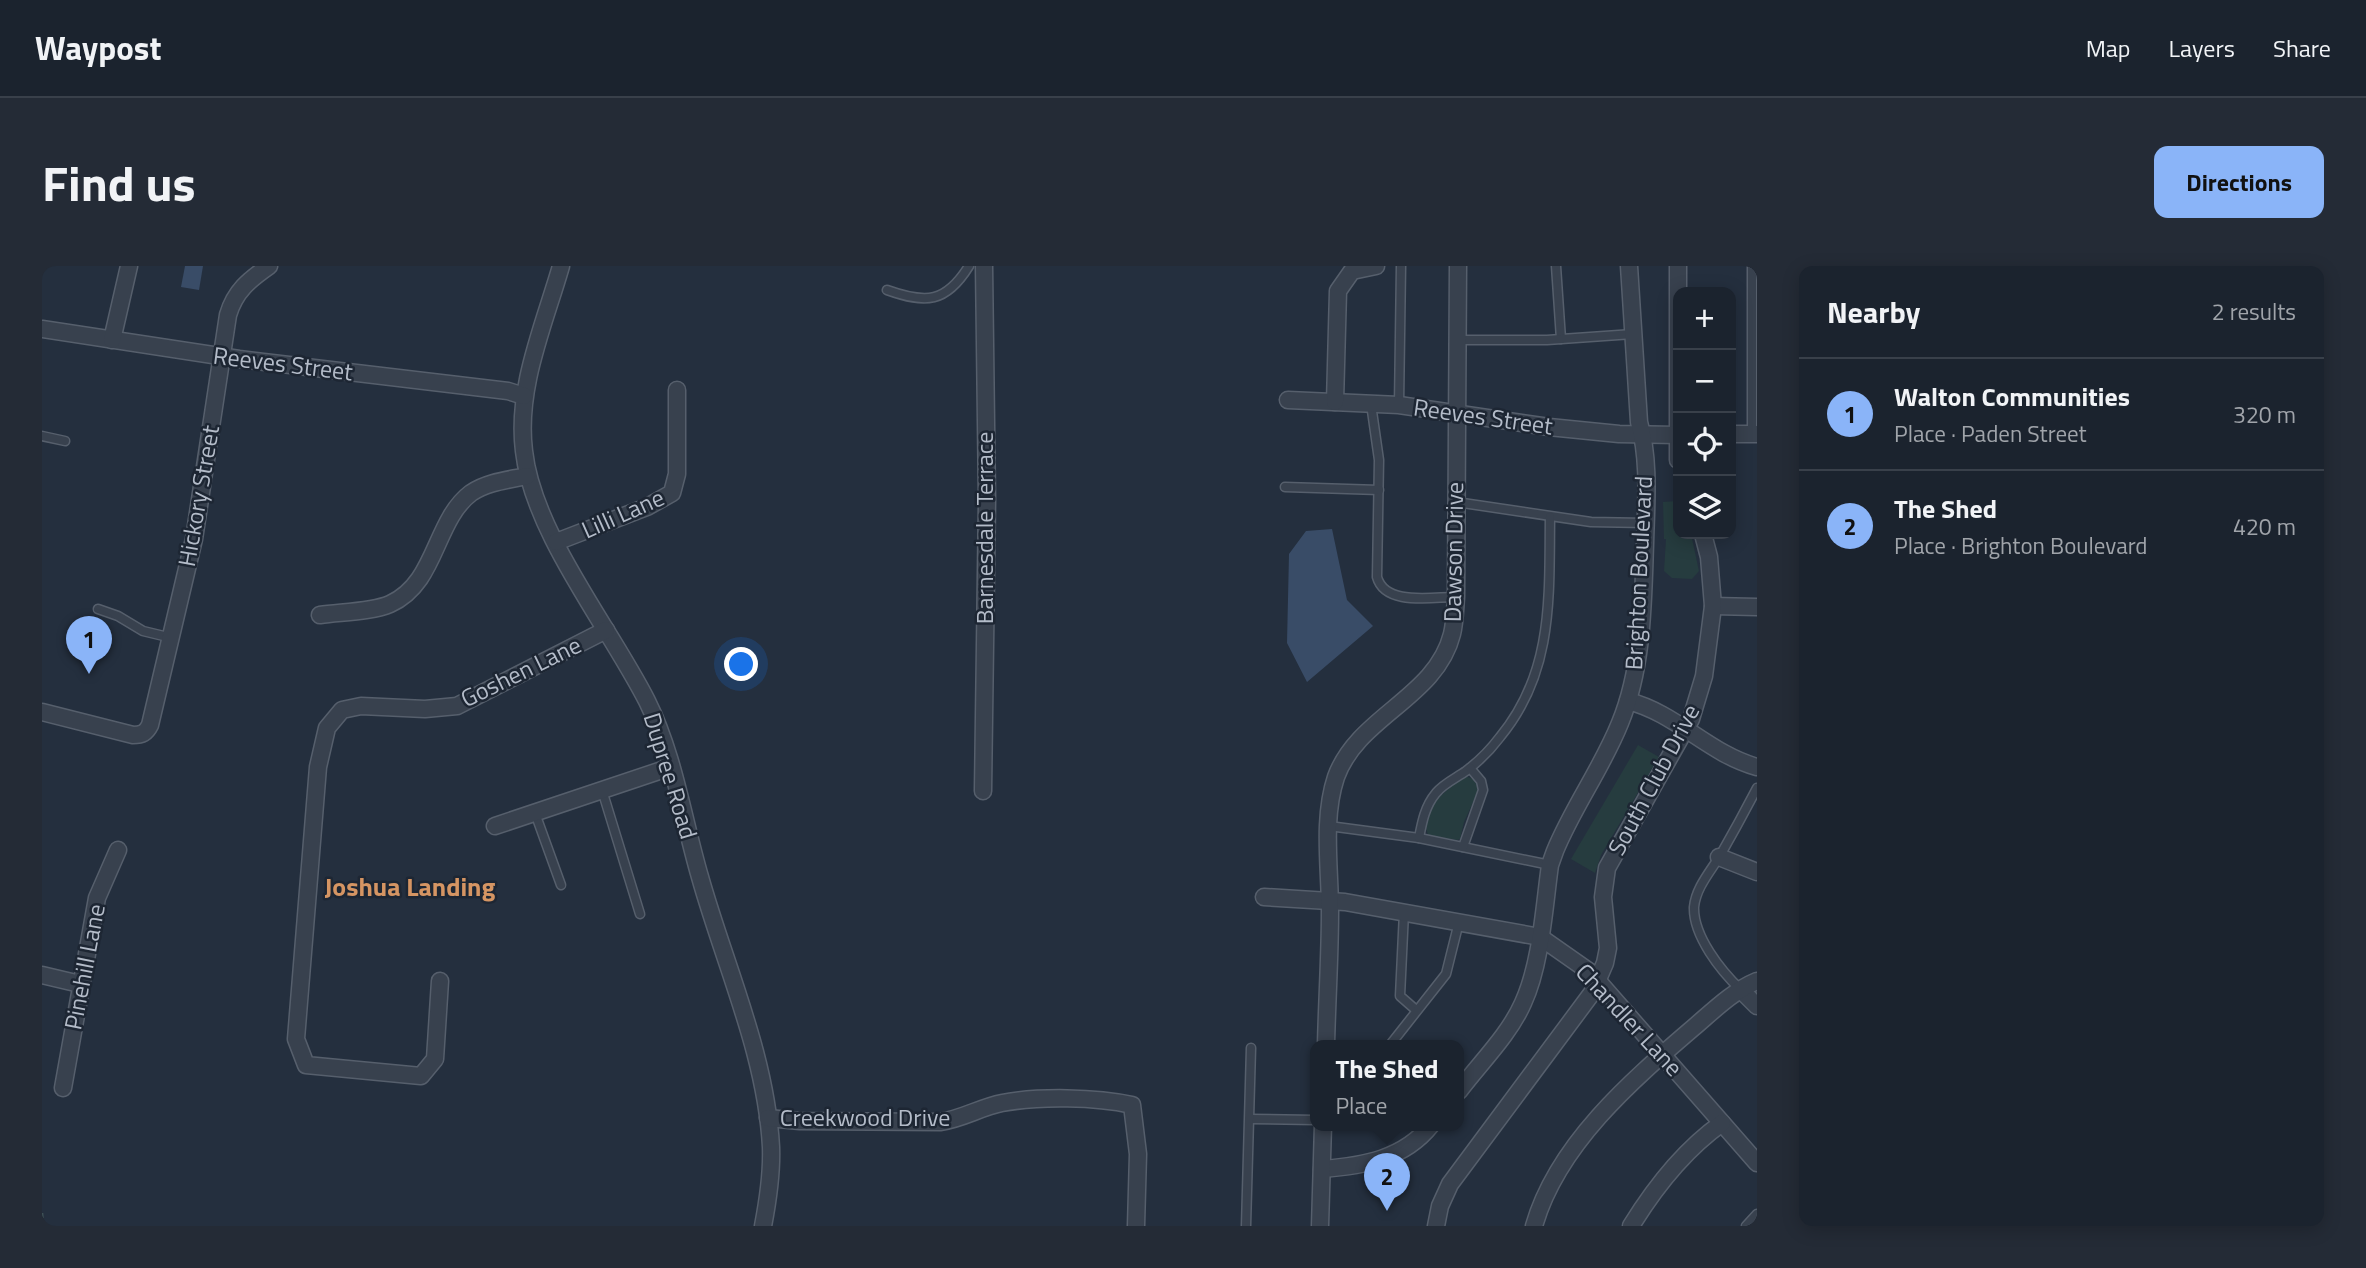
<!DOCTYPE html>
<html lang="en">
<head>
<meta charset="utf-8">
<style>
  :root { --surface:#1b232e; --page:#242b36; --text:#f1f3f6; --muted:#a0a4aa; --line:#39404a; --accent:#8ab4f8 }
  body { margin:0; font-family:"Titillium Web",sans-serif; background:var(--page); color:var(--text) }
  .controls { position:absolute; right:21px; top:21px; display:grid; overflow:hidden; border-radius:14px; box-shadow:0 4px 18px #0003 }
  .controls button { width:63px; height:63px; display:grid; place-items:center; padding:0; border:0; border-bottom:2px solid var(--line); background:var(--surface); color:var(--text); font:35px sans-serif }
  .you { position:absolute; left:700px; top:399px; width:24px; height:24px; margin:-18px; border:5px solid #fff; border-radius:50%; background:#1a73e8; box-shadow:0 0 0 10px #1a73e833 }
  .badge { display:grid; place-items:center; width:46px; height:46px; border-radius:50%; background:var(--accent); color:#111; font-size:23px; font-weight:700 }
  .pin { position:absolute; translate:-50% -58px; filter:drop-shadow(0 2px 4px #0008) }
  .pin::after { content:''; position:absolute; top:37px; width:24px; height:21px; background:inherit; clip-path:polygon(0 0,100% 0,50% 100%) }
  .popup { position:absolute; left:1268px; top:774px; width:154px; height:91px; box-sizing:border-box; display:grid; place-content:center; border-radius:14px; background:var(--surface); filter:drop-shadow(0 2px 5px #0005); font-size:23px; white-space:nowrap; color:var(--muted) }
  .popup b { font-size:26px; color:var(--text) }
  .popup::after { content:''; position:absolute; left:50%; top:100%; margin-left:-14px; border:14px solid transparent; border-top-color:var(--surface) }
  .list { margin:0; padding:0; list-style:none }
  h2 { display:flex; justify-content:space-between; align-items:center; height:91px; margin:0; padding:0 28px; font-size:30px }
  h2 small { font-size:23px; font-weight:400; color:var(--muted) }
  .list li { display:grid; grid-template-columns:46px 1fr auto; gap:21px; align-items:center; box-sizing:border-box; height:112px; padding:0 28px; border-top:2px solid var(--line) }
  .list b { display:block; font-size:26px; white-space:nowrap }
  .list p { margin:0; font-size:23px; white-space:nowrap; color:var(--muted) }
  .list em { font-size:23px; font-style:normal; color:var(--muted) }
  .icon { flex:none; width:38px; height:38px; fill:none; stroke:currentColor; stroke-width:2; stroke-linecap:round; stroke-linejoin:round }
  .map { position:relative; flex:none; width:1715px; height:960px; overflow:hidden; border-radius:14px }
  header { display:flex; align-items:center; gap:42px; box-sizing:border-box; height:98px; padding:0 35px; background:var(--surface); border-bottom:2px solid var(--line) }
  header strong { font-size:33px }
  nav { display:flex; gap:38px; margin-inline-start:auto; font-size:24px }
  .intro { display:flex; align-items:center; justify-content:space-between; box-sizing:border-box; height:168px; padding:0 42px }
  h1 { margin:0; font-size:49px }
  .button { padding:18px 32px; border-radius:14px; background:var(--accent); color:#111; font-size:24px; font-weight:700 }
  main { display:flex; gap:42px; padding:0 42px }
  aside { flex:1; background:var(--surface); border-radius:14px; box-shadow:0 4px 18px #0003 }
  .map>svg:first-child { display:block }
  .green { fill:#263c3f }
  .water { fill:#394c67 }
  .lines { fill:none; stroke-linecap:round; stroke-linejoin:round }
  .service-casing { stroke:#565f6c; stroke-width:11 }
  .minor-casing { stroke:#565f6c; stroke-width:19 }
  .path { stroke:#44595c; stroke-width:2.5; stroke-dasharray:5 5; stroke-linecap:butt }
  .service { stroke:#38414e; stroke-width:8 }
  .minor { stroke:#38414e; stroke-width:16 }
  .labels { text-anchor:middle; stroke-width:5; stroke-linejoin:round; paint-order:stroke }
  .street-label { font-size:24px; fill:#b4bcc9; stroke:#1d2633 }
  .neighbourhood-label { font-size:26px; font-weight:bold; fill:#d59563; stroke:#1d2633 }
</style>
</head>
<body>
<header>
<strong>Waypost</strong>
<nav><a>Map</a><a>Layers</a><a>Share</a></nav>
</header>
<div class="intro"><h1>Find us</h1><a class="button">Directions</a></div>
<main>
<div class="map">
<svg width="1715" height="960" viewBox="0 0 1715 960">
  <rect width="100%" height="100%" fill="#242f3e"/>
  <g class="green">
    <polygon points="1636,235 1636,268 1649,268 1657,305 1650,313 1630,312 1622,305 1624,273 1622,273 1621,236"/>
    <polygon points="1596,479 1617,491 1559,589 1553,607 1529,593"/>
    <path d="M 1423,510 L 1431,513 L 1437,523 L 1422,556 L 1418,573 L 1415,574 L 1386,569 C 1376,542 1406,524 1423,510 Z"/>
  </g>
  <g class="water">
    <polygon points="143,0 161,0 157,24 139,21"/>
    <polygon points="1290,263 1305,334 1331,360 1265,416 1245,377 1247,288 1264,265"/>
  </g>
  <g class="lines">
    <defs>
      <g id="service">
        <polyline points="1514,0 1519,73"/>
        <polyline points="1710,0 1710,168"/>
        <path d="M 845,24 C 884,38 904,37 927,0"/>
        <polyline points="1414,74 1505,74 1591,68"/>
        <path d="M 1329,138 L 1337,194 L 1335,311 C 1343,340 1389,331 1414,331"/>
        <polyline points="1357,139 1359,0"/>
        <polyline points="0,170 23,175"/>
        <polyline points="1243,221 1337,224"/>
        <polyline points="1414,236 1549,256 1604,257"/>
        <polyline points="56,343 76,350 101,365 130,372"/>
        <polyline points="560,524 598,648"/>
        <polyline points="493,547 519,619"/>
        <polyline points="1287,560 1377,572 1508,599"/>
        <path d="M 1377,572 C 1380,556 1383,540 1394,527 C 1401,518 1414,512 1424,505 C 1436,496 1449,483 1458,471 C 1512,406 1507,330 1508,251"/>
        <polyline points="1421,581 1441,524 1439,515 1428,502"/>
        <polyline points="1362,646 1358,730 1374,744"/>
        <path d="M 1699,724 C 1679,705 1651,670 1652,641 C 1654,621 1669,605 1679,588 C 1691,567 1703,545 1715,522"/>
        <polyline points="1348,779 1404,708 1417,656"/>
        <polyline points="1208,853 1273,854"/>
        <polyline points="1204,960 1209,782"/>
        <polyline points="1704,960 1715,948"/>
      </g>
      <g id="minor">
        <path d="M 519,0 C 502,59 474,122 482,185 C 491,267 567,360 605,435 C 632,489 641,553 658,611 C 683,700 724,788 729,881 C 730,908 726,934 721,960"/>
        <polyline points="1636,0 1636,194"/>
        <polyline points="0,63 197,93 466,125 482,130"/>
        <polyline points="70,74 87,0"/>
        <polyline points="1246,134 1357,139 1507,161 1577,168 1636,169"/>
        <polyline points="1293,136 1296,25 1310,5 1334,0"/>
        <polyline points="1689,168 1715,168"/>
        <polyline points="514,276 605,241 630,227 635,208 635,124"/>
        <polyline points="1671,340 1715,341"/>
        <path d="M 278,349 C 298,346 330,346 348,338 C 395,317 392,255 429,227 C 445,216 466,214 485,210"/>
        <path d="M 1586,435 C 1634,447 1667,488 1715,501"/>
        <path d="M 0,446 L 91,469 C 100,469 104,467 108,459 L 152,273 L 186,49 C 193,25 207,14 227,0"/>
        <polyline points="941,525 945,234 942,0"/>
        <polyline points="453,560 629,501"/>
        <polyline points="1677,591 1715,606"/>
        <polyline points="1222,631 1303,636 1498,671 1548,706 1715,897"/>
        <polyline points="0,709 38,718"/>
        <polyline points="398,715 393,793 379,810 264,799 254,773 276,501 285,462 300,444 319,440 383,443 415,440 564,364"/>
        <polyline points="1699,724 1715,740"/>
        <path d="M 1284,779 C 1285,734 1288,689 1288,645 C 1288,602 1280,553 1294,511 C 1316,450 1394,432 1410,368 C 1413,356 1413,343 1414,331 L 1416,0"/>
        <polyline points="21,822 55,632 76,584"/>
        <path d="M 1417,825 C 1438,797 1467,769 1481,737 C 1499,698 1502,642 1508,599 L 1513,585 C 1531,541 1560,502 1578,457 C 1601,401 1601,337 1603,278 C 1604,238 1608,195 1597,156 L 1587,0"/>
        <path d="M 726,852 L 758,855 L 898,856 C 920,853 939,841 960,837 C 997,830 1054,831 1090,839 L 1096,888 L 1094,960"/>
        <path d="M 1280,903 C 1321,900 1362,893 1389,859"/>
        <polyline points="1278,960 1281,859"/>
        <polyline points="1394,960 1398,940 1408,918 1550,727 1563,697 1566,682 1561,631 1565,602 1649,453 1662,410 1671,340 1667,291 1661,268"/>
        <path d="M 1492,960 C 1515,879 1589,815 1651,762 C 1671,745 1691,725 1715,715"/>
        <path d="M 1589,960 C 1613,921 1642,884 1680,857"/>
      </g>
    </defs>
    <use href="#service" class="service-casing"/>
    <use href="#minor" class="minor-casing"/>
    <polyline class="path" points="0,947 1,960"/>
    <use href="#service" class="service"/>
    <use href="#minor" class="minor"/>
  </g>
  <g class="labels">
    <g class="street-label">
      <text transform="translate(241 98) rotate(7)" y="8">Reeves Street</text>
      <text transform="translate(1441 151) rotate(8)" y="8">Reeves Street</text>
      <text transform="translate(157 230) rotate(-80)" y="8">Hickory Street</text>
      <text transform="translate(581 248) rotate(-24)" y="8">Lilli Lane</text>
      <text transform="translate(943 262) rotate(-90)" y="8">Barnesdale Terrace</text>
      <text transform="translate(1412 286) rotate(-89)" y="8">Dawson Drive</text>
      <text transform="translate(1597 307) rotate(-87)" y="8">Brighton Boulevard</text>
      <text transform="translate(479 406) rotate(-26)" y="8">Goshen Lane</text>
      <text transform="translate(628 510) rotate(73)" y="8">Dupree Road</text>
      <text transform="translate(1612 514) rotate(-62)" y="8">South Club Drive</text>
      <text transform="translate(43 701) rotate(-79)" y="8">Pinehill Lane</text>
      <text transform="translate(1587 754) rotate(47)" y="8">Chandler Lane</text>
      <text x="823" y="860">Creekwood Drive</text>
    </g>
    <g class="neighbourhood-label">
      <text x="368" y="630">Joshua Landing</text>
    </g>
  </g>
</svg>
<div class="controls">
<button>+</button>
<button>−</button>
<button><svg class="icon" aria-label="locate" viewBox="0 0 24 24"><circle cx="12" cy="12" r="6"/><path d="M12 2v4M12 18v4M2 12h4M18 12h4"/></svg></button>
<button><svg class="icon" aria-label="layers" viewBox="0 0 24 24"><path d="M12 4l9 5-9 5-9-5zM3 14l9 5 9-5"/></svg></button>
</div>
<div class="you"></div>
<div class="pin badge" style="left:47px;top:408px">1</div>
<div class="pin badge" style="left:1345px;top:945px">2</div>
<div class="popup"><b>The Shed</b>Place</div>
</div>
<aside>
<h2>Nearby<small>2 results</small></h2>
<ul class="list">
<li><span class="badge">1</span><div><b>Walton Communities</b><p>Place · Paden Street</p></div><em>320 m</em></li>
<li><span class="badge">2</span><div><b>The Shed</b><p>Place · Brighton Boulevard</p></div><em>420 m</em></li>
</ul>
</aside>
</main>
</body>
</html>
